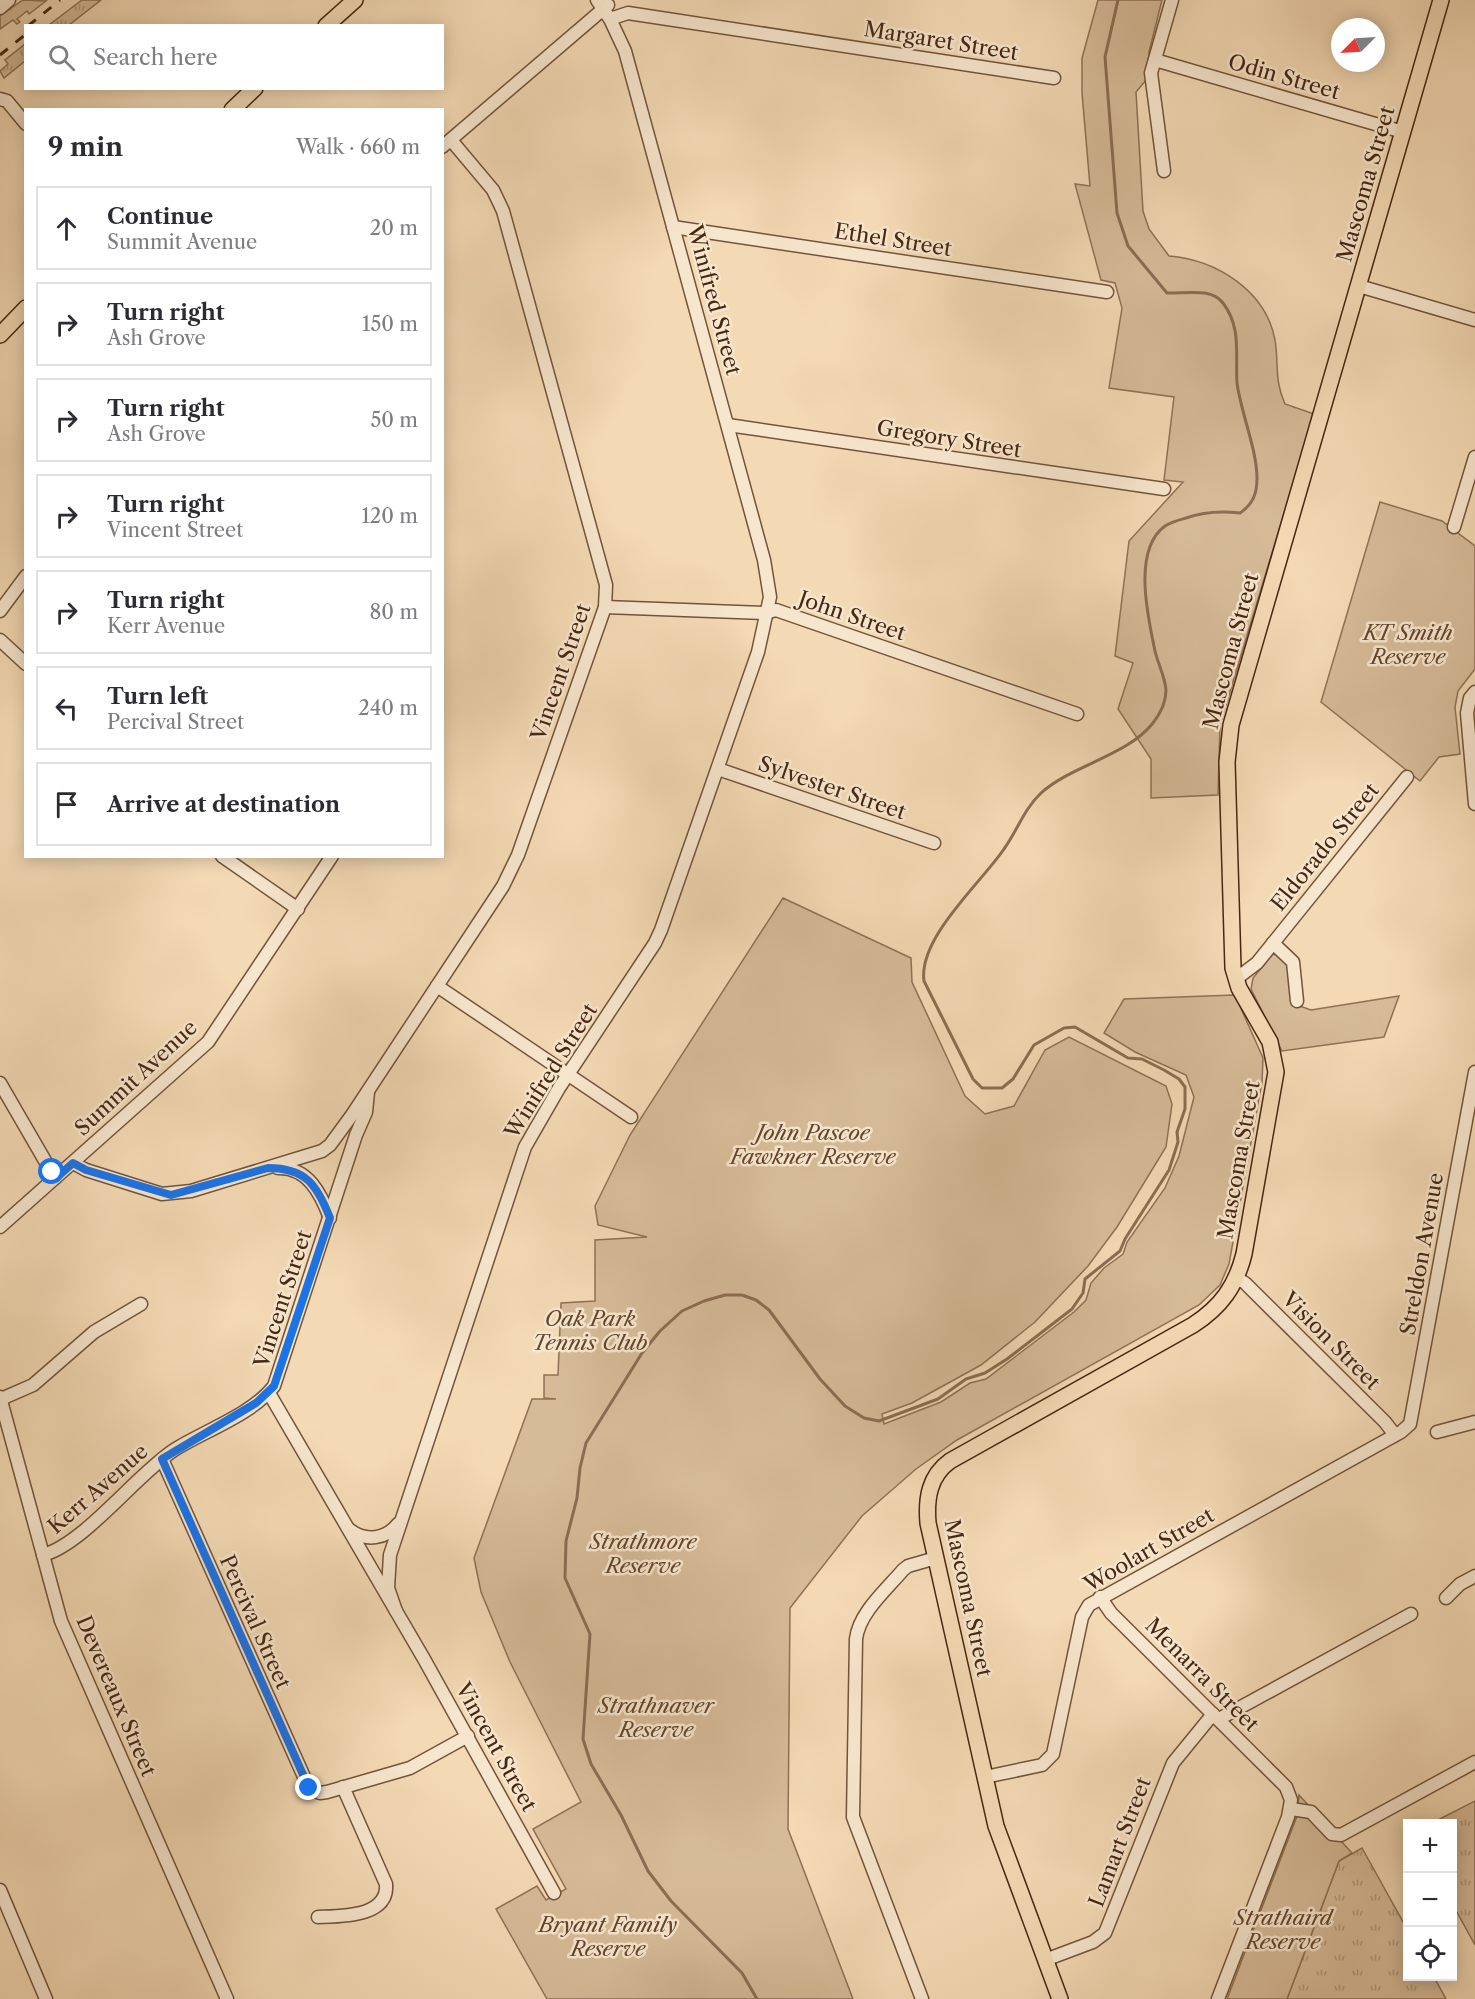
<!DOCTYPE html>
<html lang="en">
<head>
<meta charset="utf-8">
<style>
  :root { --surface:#fff; --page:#f7f7f7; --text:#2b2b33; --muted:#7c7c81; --line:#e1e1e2 }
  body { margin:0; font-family:"Libre Caslon Text",serif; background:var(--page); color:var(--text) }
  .controls { position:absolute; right:18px; bottom:18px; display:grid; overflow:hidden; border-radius:0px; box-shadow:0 3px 15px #0003 }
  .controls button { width:54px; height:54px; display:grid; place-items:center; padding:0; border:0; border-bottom:2px solid var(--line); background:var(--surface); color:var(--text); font:30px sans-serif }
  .compass { position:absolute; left:1331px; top:18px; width:54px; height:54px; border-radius:50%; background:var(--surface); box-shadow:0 3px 15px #0003; rotate:246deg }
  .stop { position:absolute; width:18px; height:18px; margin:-14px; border:4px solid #1a73e8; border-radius:50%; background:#fff }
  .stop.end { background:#1a73e8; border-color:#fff; box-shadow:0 2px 6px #0008 }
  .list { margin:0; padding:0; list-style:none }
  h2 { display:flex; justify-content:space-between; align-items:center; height:78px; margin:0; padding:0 24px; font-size:26px }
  h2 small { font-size:20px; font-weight:400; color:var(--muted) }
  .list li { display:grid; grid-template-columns:39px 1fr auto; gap:18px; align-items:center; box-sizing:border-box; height:84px; margin:0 12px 12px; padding:0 12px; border:2px solid var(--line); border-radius:0px }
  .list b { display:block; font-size:22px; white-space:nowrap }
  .list p { margin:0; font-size:20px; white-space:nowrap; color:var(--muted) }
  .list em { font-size:20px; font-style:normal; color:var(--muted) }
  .icon { flex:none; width:33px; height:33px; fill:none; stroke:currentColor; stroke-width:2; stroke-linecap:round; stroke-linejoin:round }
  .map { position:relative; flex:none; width:1475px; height:1999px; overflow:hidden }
  .search { position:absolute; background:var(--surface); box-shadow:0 3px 15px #0003; left:24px; top:24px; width:420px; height:66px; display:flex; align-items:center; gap:15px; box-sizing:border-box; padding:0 21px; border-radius:0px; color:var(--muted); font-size:22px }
  .panel { position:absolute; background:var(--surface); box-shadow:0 3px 15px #0003; left:24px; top:108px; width:420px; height:750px; border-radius:0px }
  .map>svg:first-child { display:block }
  .grass { fill:url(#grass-tufts); stroke:#8f7155; stroke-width:1.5 }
  .park { fill:#d6bb98; stroke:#8f7155; stroke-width:1.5 }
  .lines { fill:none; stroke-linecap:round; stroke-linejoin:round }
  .stream { stroke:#8c6d52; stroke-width:3 }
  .minor-casing { stroke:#73543a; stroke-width:15 }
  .major-casing { stroke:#482712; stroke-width:18 }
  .minor { stroke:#f7e6ce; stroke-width:12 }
  .major { stroke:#f3d9b4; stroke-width:15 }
  .rail { stroke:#482712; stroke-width:3; stroke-dasharray:10 10; stroke-linecap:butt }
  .route { stroke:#1a73e8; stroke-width:8 }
  .labels { text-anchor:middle; stroke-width:5; stroke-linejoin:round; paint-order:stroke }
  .street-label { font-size:21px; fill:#482712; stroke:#f7e6ce }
  .park-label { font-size:21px; font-style:italic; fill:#64452d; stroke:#f7e6ce }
</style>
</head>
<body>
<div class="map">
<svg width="1475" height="1999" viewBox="0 0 1475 1999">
  <defs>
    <pattern id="grass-tufts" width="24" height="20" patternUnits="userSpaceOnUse" patternTransform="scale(1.5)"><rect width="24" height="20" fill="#d6bb98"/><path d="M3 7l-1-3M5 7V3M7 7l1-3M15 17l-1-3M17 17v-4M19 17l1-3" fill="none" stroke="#b0987b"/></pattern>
  </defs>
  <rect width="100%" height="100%" fill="#f3d9b4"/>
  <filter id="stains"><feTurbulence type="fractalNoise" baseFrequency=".00333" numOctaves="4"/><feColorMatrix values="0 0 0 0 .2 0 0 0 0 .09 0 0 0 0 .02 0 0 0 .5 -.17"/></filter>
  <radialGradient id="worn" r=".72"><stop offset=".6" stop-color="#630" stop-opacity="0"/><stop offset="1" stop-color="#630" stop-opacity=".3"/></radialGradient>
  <g class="grass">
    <polygon points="23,0 46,1 29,14 27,11 17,19 20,22 17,24 13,20 0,29 0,16"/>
    <polygon points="82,0 101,0 69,25 49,25"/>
    <polygon points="25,44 25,61 4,78 0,71 8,64 5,60"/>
    <polygon points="1475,1801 1475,1945 1453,1905 1452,1824 1432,1823"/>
    <polygon points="1362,1848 1407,1929 1408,1976 1434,1977 1446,1999 1287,1999 1339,1861"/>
  </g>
  <g class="park">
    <path d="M 1098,0 L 1162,0 L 1149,52 L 1147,79 L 1136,92 L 1143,211 L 1149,229 L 1169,256 C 1217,260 1266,291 1275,340 C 1279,365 1274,379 1285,404 L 1314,414 L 1220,725 L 1218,795 L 1151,798 L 1151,759 L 1118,709 L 1133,663 L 1115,656 L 1129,541 L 1183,482 L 1164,480 L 1174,397 L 1109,388 L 1122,308 L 1115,283 L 1101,280 L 1075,184 L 1090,186 L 1082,93 L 1082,58 Z"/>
    <polygon points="1380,502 1442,521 1475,546 1475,669 1458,691 1455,707 1460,754 1439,757 1420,781 1321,702"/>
    <polygon points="783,898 911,958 912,982 965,1096 985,1114 1014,1106 1045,1050 1069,1037 1166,1086 1172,1104 1166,1147 1117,1227 1088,1266 1035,1322 981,1365 912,1403 882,1414 884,1424 941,1402 970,1383 986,1379 1074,1312 1086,1300 1091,1283 1104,1268 1123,1254 1127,1242 1165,1188 1179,1156 1194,1097 1186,1075 1135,1052 1104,1033 1124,999 1235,995 1263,1058 1262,1082 1229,1264 1220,1285 1199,1305 957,1440 916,1469 862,1516 790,1608 788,1829 853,1999 547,1999 496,1909 537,1886 546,1900 566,1889 533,1829 581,1802 510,1662 481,1592 474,1558 532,1399 556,1399 544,1398 544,1375 558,1375 561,1303 595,1301 595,1240 647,1237 598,1225 595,1206 630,1135"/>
    <polygon points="1273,954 1287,959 1294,1004 1311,1010 1399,996 1384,1037 1282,1051 1251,989 1253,978"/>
    <polygon points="1299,1795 1352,1853 1339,1861 1287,1999 1227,1999 1297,1816"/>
  </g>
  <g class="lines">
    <path class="stream" d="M 757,1999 L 742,1973 L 671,1901 L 648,1871 L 621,1815 L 591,1764 L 583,1739 L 590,1634 L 565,1578 L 566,1541 L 577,1498 L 580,1468 L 586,1443 L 642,1353 L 660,1331 L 682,1311 L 704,1301 L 725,1295 L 742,1295 L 756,1300 L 769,1310 L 820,1379 L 845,1406 L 864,1418 L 879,1421 L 938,1399 L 966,1379 L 985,1373 L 1007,1359 L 1072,1309 L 1083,1293 L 1085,1279 L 1120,1251 L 1125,1239 L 1169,1170 L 1178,1142 L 1177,1132 L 1185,1109 L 1185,1087 L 1179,1079 L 1164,1070 L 1142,1059 L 1128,1058 L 1075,1027 L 1064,1028 L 1034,1045 L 1013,1079 L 1002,1088 L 982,1088 L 973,1079 L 924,981 C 918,938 981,883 1004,849 C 1017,831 1024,809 1041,793 C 1072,765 1127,756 1153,723 C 1160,714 1166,702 1166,690 C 1165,677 1158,664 1155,651 C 1148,617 1132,550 1165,526 C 1171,522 1179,520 1186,518 C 1203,512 1223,511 1240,513 C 1253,504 1257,494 1257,478 C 1257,450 1241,413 1237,383 C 1235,355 1242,328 1223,303 C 1211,287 1184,294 1167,293 L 1128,246 L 1117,213 L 1105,57 L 1118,0"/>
    <defs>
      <g id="minor">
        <polyline points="0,8 9,0"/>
        <polyline points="610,19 628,13 1054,78"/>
        <polyline points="1155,60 1403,132"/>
        <polyline points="0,99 7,101 26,124"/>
        <polyline points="442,147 608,5"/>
        <polyline points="1164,171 1151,73 1172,0"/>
        <polyline points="673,227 1107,292"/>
        <polyline points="1359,286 1475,320"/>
        <polyline points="728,425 1164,489"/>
        <polyline points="1454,527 1475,457"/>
        <polyline points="605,607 765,613 776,610 1077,714"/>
        <polyline points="0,611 26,576"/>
        <polyline points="0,640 26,664"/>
        <polyline points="1475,692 1470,698 1467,713 1475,804"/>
        <polyline points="718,769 934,843"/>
        <polyline points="222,856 298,909"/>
        <polyline points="1273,943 1293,962 1297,1001"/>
        <polyline points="1236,979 1257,963 1407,777"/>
        <polyline points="437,986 631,1117"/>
        <polyline points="0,1083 55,1178"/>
        <polyline points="73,1163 86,1170 162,1194 191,1191 322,1151 330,1145 352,1115 503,886 518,855 605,607 606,585 503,211 493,190 451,140"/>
        <path d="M 278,1168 C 308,1167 321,1194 330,1218"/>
        <polyline points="0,1227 208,1042 332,856"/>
        <polyline points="1237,1278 1245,1283 1385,1422 1395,1435"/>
        <polyline points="269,1393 424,1659 554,1893"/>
        <polyline points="0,1397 61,1621 227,1999"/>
        <polyline points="1,1399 33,1385 94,1332 141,1304"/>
        <polyline points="1437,1432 1475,1422"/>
        <polyline points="162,1459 309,1788 320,1793 327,1792 410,1768 468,1736"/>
        <path d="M 350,1530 C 366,1542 386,1539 398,1524"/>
        <path d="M 43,1555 C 84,1544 135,1476 174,1450 C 204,1431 253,1414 274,1386 L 356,1135 L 366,1112 L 368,1092"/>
        <polyline points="1100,1597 1111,1613 1286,1787 1291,1800 1288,1817 1218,1999"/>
        <polyline points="1446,1598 1460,1584 1475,1576"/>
        <polyline points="396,1611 388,1588 390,1555 525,1147 559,1088 655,943 661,930 758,652 770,597 764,560 625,51 610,19 597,0"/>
        <polyline points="1219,1719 1411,1614"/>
        <polyline points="985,1777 1042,1765 1053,1754 1082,1617 1089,1605 1401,1432 1410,1424 1475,1072"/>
        <polyline points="1291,1809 1311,1812 1332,1834 1341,1835 1475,1762"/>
        <polyline points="0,1890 46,1999"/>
        <path d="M 318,1917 C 342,1916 389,1917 386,1884 L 343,1787"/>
        <polyline points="1045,1960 1093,1942 1105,1933 1173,1763 1213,1714"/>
        <path d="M 922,1999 L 853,1817 L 856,1639 C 859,1613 886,1590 903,1570 L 908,1566 L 936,1558"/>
      </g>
      <g id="major">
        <polyline points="326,26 355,0"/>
        <polyline points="232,110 255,88"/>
        <polyline points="0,335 26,308"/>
        <path d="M 1060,1999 L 996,1826 L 928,1523 C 926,1499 929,1476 950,1461 L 1193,1325 C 1221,1307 1236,1286 1244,1254 L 1276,1072 L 1270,1042 L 1239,988 L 1233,968 L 1227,762 L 1231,725 L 1441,0"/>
      </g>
    </defs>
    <use href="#minor" class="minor-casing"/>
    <use href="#major" class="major-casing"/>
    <use href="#minor" class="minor"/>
    <use href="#major" class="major"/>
    <g class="rail">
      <polyline points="28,26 60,0"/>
      <polyline points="0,55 26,34"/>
    </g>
  </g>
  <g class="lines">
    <path class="route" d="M 52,1172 L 56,1178 L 73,1163 L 86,1170 L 171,1195 L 268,1168 C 306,1168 317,1185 330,1218 L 274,1386 L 256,1403 L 162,1459 L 309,1788"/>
  </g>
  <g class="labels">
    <g class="street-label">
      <text transform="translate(941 41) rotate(9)" y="7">Margaret Street</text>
      <text transform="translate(1284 77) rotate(16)" y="7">Odin Street</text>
      <text transform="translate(1366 184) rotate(-74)" y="7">Mascoma Street</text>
      <text transform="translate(893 240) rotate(9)" y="7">Ethel Street</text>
      <text transform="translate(714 300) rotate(75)" y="7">Winifred Street</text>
      <text transform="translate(949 439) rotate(9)" y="7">Gregory Street</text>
      <text transform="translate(852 616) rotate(19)" y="7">John Street</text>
      <text transform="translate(1231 651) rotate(-75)" y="7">Mascoma Street</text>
      <text transform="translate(561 672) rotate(-71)" y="7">Vincent Street</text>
      <text transform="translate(832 788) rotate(19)" y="7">Sylvester Street</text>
      <text transform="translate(1325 847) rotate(-51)" y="7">Eldorado Street</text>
      <text transform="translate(551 1071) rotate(-58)" y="7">Winifred Street</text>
      <text transform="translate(136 1078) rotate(-43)" y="7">Summit Avenue</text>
      <text transform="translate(1239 1160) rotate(-80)" y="7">Mascoma Street</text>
      <text transform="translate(1422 1254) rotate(-80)" y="7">Streldon Avenue</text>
      <text transform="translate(283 1299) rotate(-72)" y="7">Vincent Street</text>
      <text transform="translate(1331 1341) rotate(45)" y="7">Vision Street</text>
      <text transform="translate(98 1489) rotate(-41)" y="7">Kerr Avenue</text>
      <text transform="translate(1149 1550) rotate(-30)" y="7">Woolart Street</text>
      <text transform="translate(968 1598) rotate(78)" y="7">Mascoma Street</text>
      <text transform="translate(255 1622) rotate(66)" y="7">Percival Street</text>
      <text transform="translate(1202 1675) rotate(45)" y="7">Menarra Street</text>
      <text transform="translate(116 1696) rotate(67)" y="7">Devereaux Street</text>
      <text transform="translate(496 1747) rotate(61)" y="7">Vincent Street</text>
      <text transform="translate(1120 1842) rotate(-69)" y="7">Lamart Street</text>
    </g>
    <g class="park-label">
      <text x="1408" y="640">KT Smith<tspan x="1408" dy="24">Reserve</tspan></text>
      <text x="813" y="1140">John Pascoe<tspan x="813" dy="24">Fawkner Reserve</tspan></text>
      <text x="590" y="1326">Oak Park<tspan x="590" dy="24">Tennis Club</tspan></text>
      <text x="643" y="1549">Strathmore<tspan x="643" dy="24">Reserve</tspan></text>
      <text x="656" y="1713">Strathnaver<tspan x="656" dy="24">Reserve</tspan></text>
      <text x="1283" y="1925">Strathaird<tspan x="1283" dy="24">Reserve</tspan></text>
      <text x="608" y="1932">Bryant Family<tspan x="608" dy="24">Reserve</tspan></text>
    </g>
  </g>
  <rect width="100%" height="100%" filter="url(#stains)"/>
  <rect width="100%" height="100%" fill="url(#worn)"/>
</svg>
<div class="controls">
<button>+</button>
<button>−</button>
<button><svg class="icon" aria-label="locate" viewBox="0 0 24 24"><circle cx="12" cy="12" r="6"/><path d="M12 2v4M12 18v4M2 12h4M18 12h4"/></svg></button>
</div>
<svg class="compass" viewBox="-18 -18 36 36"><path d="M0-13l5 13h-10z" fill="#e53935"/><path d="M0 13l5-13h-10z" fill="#7c7c81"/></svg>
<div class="stop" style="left:52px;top:1172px"></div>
<div class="stop end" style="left:309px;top:1788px"></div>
<div class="search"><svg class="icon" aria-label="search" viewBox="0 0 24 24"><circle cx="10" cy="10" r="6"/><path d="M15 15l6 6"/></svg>Search here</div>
<section class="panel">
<h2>9 min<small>Walk · 660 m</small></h2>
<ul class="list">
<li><svg class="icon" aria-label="ahead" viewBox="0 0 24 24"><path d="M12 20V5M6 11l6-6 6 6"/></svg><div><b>Continue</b><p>Summit Avenue</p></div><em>20 m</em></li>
<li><svg class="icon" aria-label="right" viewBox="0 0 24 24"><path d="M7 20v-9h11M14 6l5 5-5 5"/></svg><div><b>Turn right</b><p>Ash Grove</p></div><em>150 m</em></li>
<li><svg class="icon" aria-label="right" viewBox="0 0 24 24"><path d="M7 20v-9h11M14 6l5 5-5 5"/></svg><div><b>Turn right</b><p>Ash Grove</p></div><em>50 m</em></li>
<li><svg class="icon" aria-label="right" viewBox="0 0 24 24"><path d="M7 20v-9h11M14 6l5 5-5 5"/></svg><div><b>Turn right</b><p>Vincent Street</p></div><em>120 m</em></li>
<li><svg class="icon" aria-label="right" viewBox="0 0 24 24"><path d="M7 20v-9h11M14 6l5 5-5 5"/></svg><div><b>Turn right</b><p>Kerr Avenue</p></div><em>80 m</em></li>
<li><svg class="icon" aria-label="left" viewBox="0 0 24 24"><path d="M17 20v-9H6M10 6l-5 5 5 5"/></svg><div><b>Turn left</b><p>Percival Street</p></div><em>240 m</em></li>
<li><svg class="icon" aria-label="arrive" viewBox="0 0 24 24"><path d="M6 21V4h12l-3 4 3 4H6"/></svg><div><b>Arrive at destination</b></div></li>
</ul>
</section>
</div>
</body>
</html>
